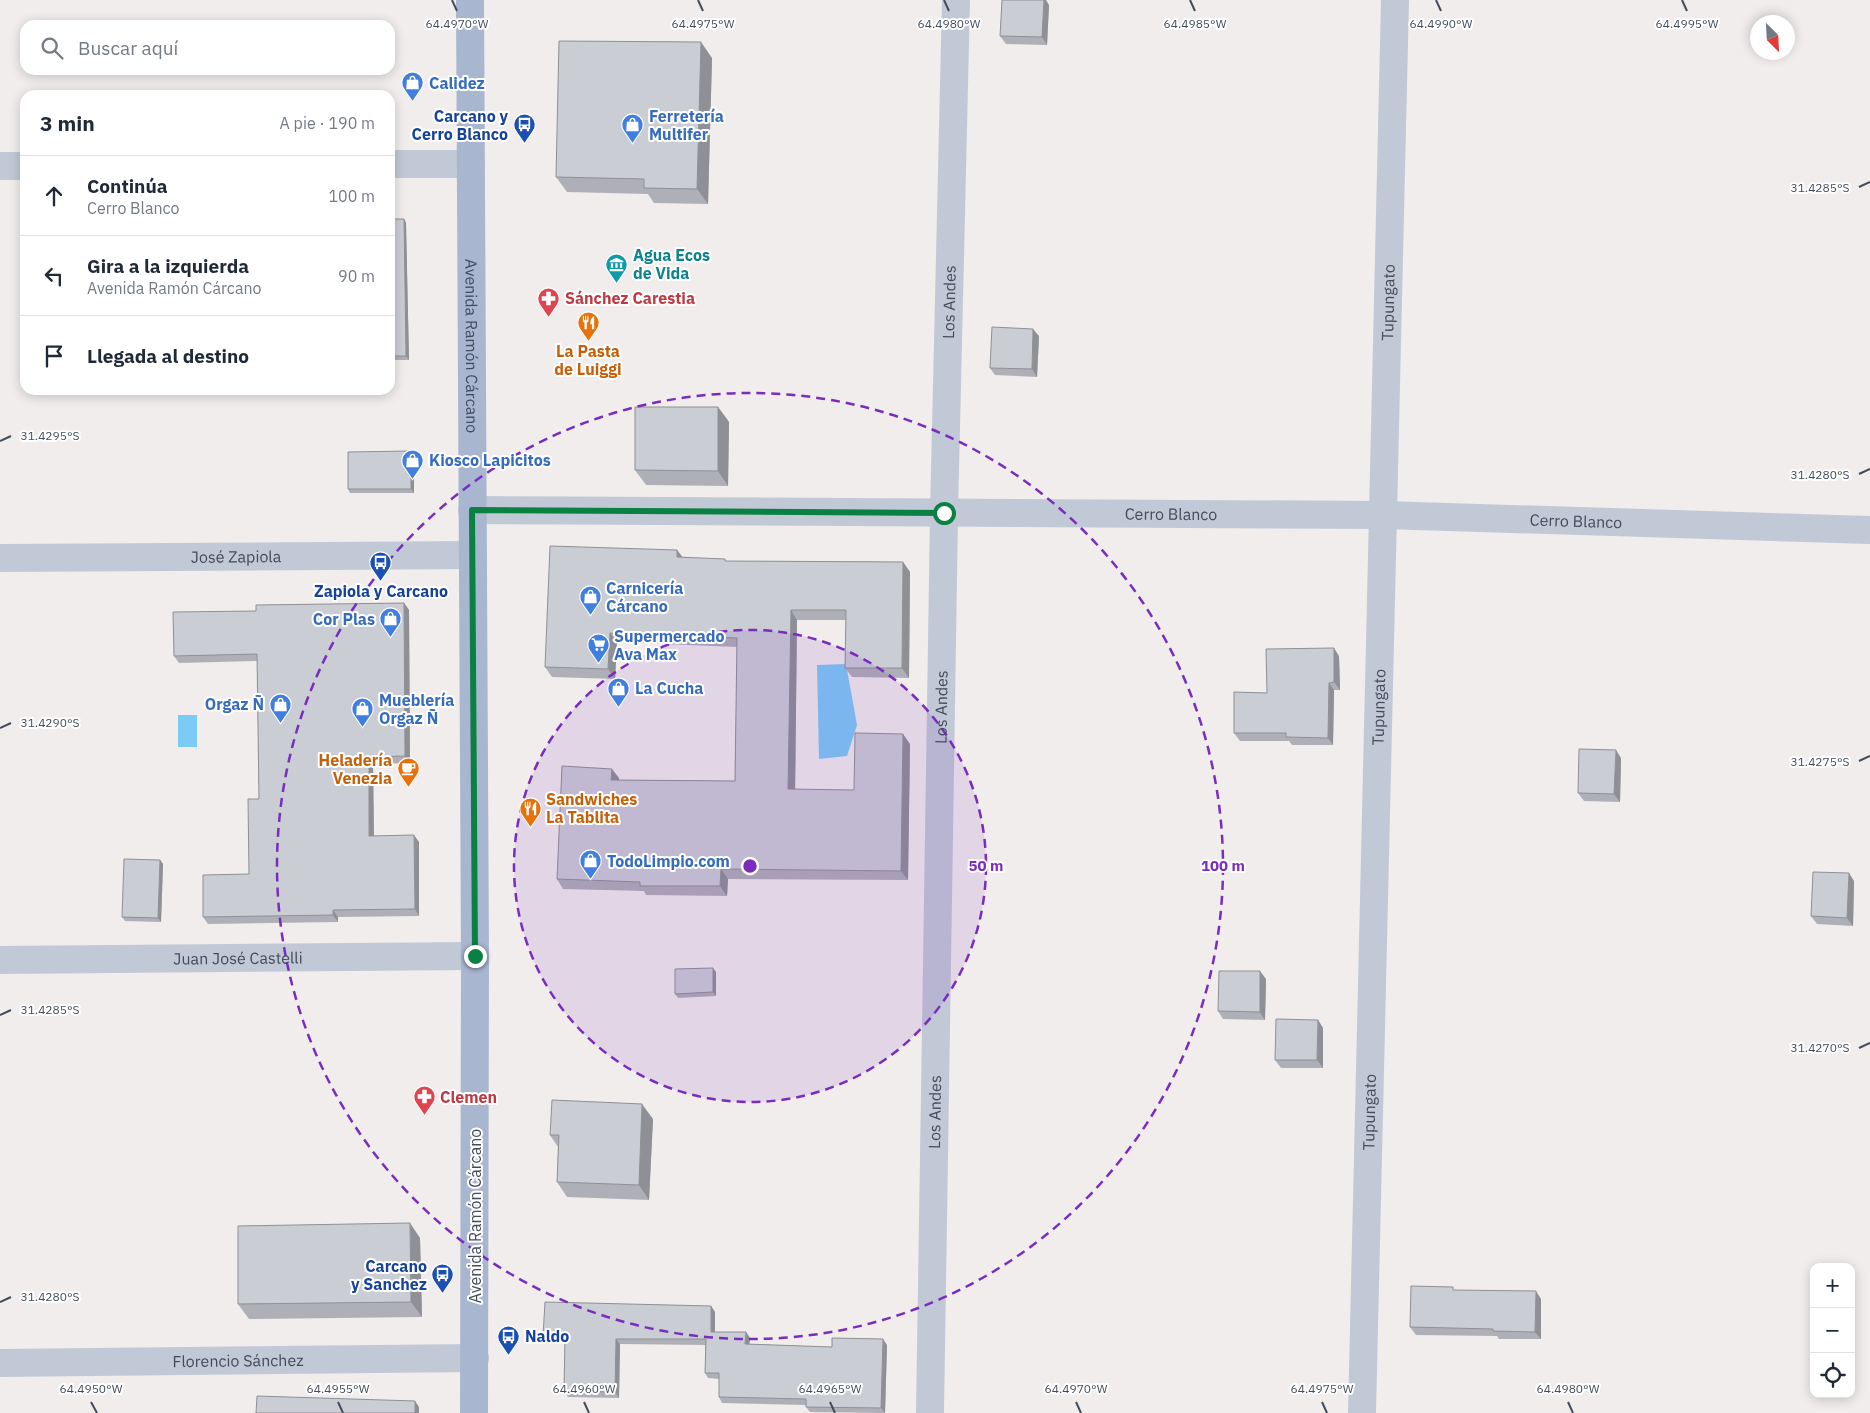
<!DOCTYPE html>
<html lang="es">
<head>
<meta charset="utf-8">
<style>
  :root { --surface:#fff; --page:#f6f6f7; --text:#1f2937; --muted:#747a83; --line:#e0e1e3 }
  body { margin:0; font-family:"IBM Plex Sans",sans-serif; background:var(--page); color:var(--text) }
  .controls { position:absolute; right:15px; bottom:15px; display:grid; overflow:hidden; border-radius:10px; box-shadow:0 2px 12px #0003 }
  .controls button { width:45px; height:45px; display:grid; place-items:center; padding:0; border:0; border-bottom:1px solid var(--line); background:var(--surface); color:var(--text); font:25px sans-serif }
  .compass { position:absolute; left:1750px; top:15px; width:45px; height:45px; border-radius:50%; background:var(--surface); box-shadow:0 2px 12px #0003; rotate:156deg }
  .stop { position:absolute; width:15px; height:15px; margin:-11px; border:4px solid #0b8043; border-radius:50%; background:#fff }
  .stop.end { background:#0b8043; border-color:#fff; box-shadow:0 1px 5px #0008 }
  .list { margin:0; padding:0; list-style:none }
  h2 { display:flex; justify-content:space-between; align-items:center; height:65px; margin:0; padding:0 20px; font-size:21px }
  h2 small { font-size:16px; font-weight:400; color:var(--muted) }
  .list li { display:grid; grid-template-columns:32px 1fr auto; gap:15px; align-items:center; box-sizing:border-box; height:80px; padding:0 20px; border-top:1px solid var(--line) }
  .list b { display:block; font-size:19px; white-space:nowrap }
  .list p { margin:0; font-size:16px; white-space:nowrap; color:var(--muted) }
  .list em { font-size:16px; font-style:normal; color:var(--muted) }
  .icon { flex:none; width:28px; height:28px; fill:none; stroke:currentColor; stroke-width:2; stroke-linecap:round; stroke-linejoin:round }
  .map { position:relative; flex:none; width:1870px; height:1413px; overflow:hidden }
  .search { position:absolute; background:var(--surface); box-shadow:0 2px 12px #0003; left:20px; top:20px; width:375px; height:55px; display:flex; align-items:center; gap:12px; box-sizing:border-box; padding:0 18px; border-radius:15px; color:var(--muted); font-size:19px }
  .panel { position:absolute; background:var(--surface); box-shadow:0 2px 12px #0003; left:20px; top:90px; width:375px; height:305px; border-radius:15px }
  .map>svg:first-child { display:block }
  .water { fill:#7ccaf6 }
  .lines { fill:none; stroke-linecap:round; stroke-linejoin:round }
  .street { stroke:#c1c9d6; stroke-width:28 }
  .primary { stroke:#a9b6d0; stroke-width:28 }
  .wall { fill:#afb0b7 }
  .shaded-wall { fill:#8e9095 }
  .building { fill:#cbcdd5; stroke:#8e9095 }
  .route { stroke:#0b8043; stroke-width:6 }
  .ticks { fill:none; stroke:#434c5c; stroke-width:2 }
  .ring { fill:none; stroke:#7b2cbf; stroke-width:2.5; stroke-dasharray:9 6 }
  .labels { text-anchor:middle; stroke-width:4; stroke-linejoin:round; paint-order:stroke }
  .shop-label { font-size:16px; font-weight:bold; fill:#366cbe; stroke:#fff; text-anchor:start }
  .transit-label { font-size:16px; font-weight:bold; fill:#164399; stroke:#fff; text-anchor:end }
  .culture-label { font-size:16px; font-weight:bold; fill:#0d838f; stroke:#fff; text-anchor:start }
  .health-label { font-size:16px; font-weight:bold; fill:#be3a42; stroke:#fff; text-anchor:start }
  .street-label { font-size:16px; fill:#434c5c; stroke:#fff }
  .food-label { font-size:16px; font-weight:bold; fill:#c56008; stroke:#fff }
  .ticks-label { font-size:12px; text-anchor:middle; fill:#434c5c; stroke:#fff; stroke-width:4; stroke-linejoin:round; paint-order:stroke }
  .centre { fill:#7b2cbf; stroke:#fff; stroke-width:2.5 }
  .ring-label { font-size:15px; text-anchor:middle; font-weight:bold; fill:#7b2cbf; stroke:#fff; stroke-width:4; stroke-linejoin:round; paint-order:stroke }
</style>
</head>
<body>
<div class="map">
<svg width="1870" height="1413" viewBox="0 0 1870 1413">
  <rect width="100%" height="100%" fill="#f0edec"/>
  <g class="water">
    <polygon points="846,664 857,725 847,756 819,759 817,665"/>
    <rect x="178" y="715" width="19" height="32"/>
  </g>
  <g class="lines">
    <g class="street">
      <polyline points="390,164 471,164"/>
      <polyline points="0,166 25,166"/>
      <path id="s1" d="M 472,510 L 1384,515 L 1870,530"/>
      <path id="s2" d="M 0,558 L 473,555"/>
      <path id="s3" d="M 0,960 L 475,956"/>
      <path id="s4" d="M 0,1363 L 475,1358"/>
      <path id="s5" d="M 930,1413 L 944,513 L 956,0"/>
      <path id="s6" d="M 1362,1413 L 1395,0"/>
    </g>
    <path class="primary" id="s7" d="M 470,0 L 475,956 L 474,1413"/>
  </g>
  <g class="wall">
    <polygon points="1049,5 1047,45 1006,44 1000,36"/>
    <polygon points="712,58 708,204 654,203 648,194 567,192 556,177"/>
    <polygon points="390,219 404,219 406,223 409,360 390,360"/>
    <polygon points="1039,336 1037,377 995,375 990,368"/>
    <polygon points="718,407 729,422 728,486 646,485 635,470"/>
    <polygon points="411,451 414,455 414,493 350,493 348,489"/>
    <polygon points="677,550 682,557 726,561 903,562 910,572 909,678 852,677 845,668 846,620 797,620 795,790 854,790 910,744 908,880 728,879 727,896 646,895 644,891 563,889 557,879 619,778 619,780 735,781 737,647 617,642 615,679 552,677 545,667"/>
    <polygon points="404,603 409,610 410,763 373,764 374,836 419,842 419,916 338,917 338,922 208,924 203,917 249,874 259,799 257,661 179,663 174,656 256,611"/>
    <polygon points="1339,656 1340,690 1334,690 1333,745 1292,745 1289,741 1240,741 1234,733 1267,693"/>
    <polygon points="1621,758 1620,802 1584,801 1578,793"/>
    <polygon points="160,860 163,864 161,922 125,921 122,917"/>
    <polygon points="1854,881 1853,926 1817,924 1811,916"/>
    <polygon points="716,972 716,996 678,998 675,994"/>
    <polygon points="1266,979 1265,1020 1223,1019 1218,1011"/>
    <polygon points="1318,1020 1323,1028 1323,1068 1281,1068 1275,1060"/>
    <polygon points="653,1119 649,1200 567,1197 557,1182 558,1147 550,1135"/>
    <polygon points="420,1238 422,1317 249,1319 238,1304"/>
    <polygon points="1455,1290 1541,1299 1541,1339 1499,1339 1497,1336 1416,1335 1410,1327"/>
    <polygon points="711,1306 715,1312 715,1332 746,1332 750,1338 749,1344 832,1347 887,1345 885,1413 810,1412 806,1407 806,1405 722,1403 719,1397 719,1379 708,1378 705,1373 705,1345 620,1344 619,1398 568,1397 564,1391 565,1342 547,1342 543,1336"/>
  </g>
  <g class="shaded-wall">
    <polygon points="1044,0 1046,0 1049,5 1047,45 1042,37"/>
    <polygon points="701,42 712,58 708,204 697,189"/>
    <polygon points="404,219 406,223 409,360 406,356"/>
    <polygon points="1033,329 1039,336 1037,377 1032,369"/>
    <polygon points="718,407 729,422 728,486 718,471"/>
    <polygon points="411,451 414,455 414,493 411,489"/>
    <polygon points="677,550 684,559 677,557"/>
    <polygon points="903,562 910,572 909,678 902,668"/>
    <polygon points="404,603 409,610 410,763 405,756"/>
    <polygon points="791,610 797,620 795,799 788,789"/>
    <polygon points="610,633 617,642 615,679 608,669"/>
    <polygon points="1334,648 1339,656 1340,690 1334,682"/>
    <polygon points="1329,683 1334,690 1333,745 1328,738"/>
    <polygon points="903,734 910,744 908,880 901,871"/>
    <polygon points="1616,750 1621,758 1620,802 1614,794"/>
    <polygon points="369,757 373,764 374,843 369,836"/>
    <polygon points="612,769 619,778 618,789 611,780"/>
    <polygon points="414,835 419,842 419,916 415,909"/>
    <polygon points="160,860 163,864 161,922 158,918"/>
    <polygon points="721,869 728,879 727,896 720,886"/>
    <polygon points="1849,873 1854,881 1853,926 1847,918"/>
    <polygon points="333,910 338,917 338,922 333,915"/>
    <polygon points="713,968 716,972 716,996 713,992"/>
    <polygon points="1260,971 1266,979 1265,1020 1260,1012"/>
    <polygon points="1318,1020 1323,1028 1323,1068 1317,1060"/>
    <polygon points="642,1104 653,1119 649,1200 639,1185"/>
    <polygon points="410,1223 420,1238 422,1317 411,1302"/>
    <polygon points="1536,1291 1541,1299 1541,1339 1535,1332"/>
    <polygon points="711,1306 715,1312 715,1337 711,1332"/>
    <polygon points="746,1332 750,1338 749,1349 745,1344"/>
    <polygon points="616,1339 620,1344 619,1398 615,1392"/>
    <polygon points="883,1339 887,1345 885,1413 881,1408"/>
    <polygon points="415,1401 419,1407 419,1413 415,1413"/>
  </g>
  <g class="building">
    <polygon points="1002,0 1044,0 1042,37 1000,36"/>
    <polygon points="559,41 701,42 697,189 644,188 644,179 556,177"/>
    <polygon points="390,219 404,219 406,356 390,356"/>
    <polygon points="992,327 1033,329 1032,369 990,368"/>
    <polygon points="635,407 718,407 718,471 635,470"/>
    <polygon points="411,451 411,489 348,489 348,452"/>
    <polygon points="550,546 677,550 677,557 725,559 725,561 903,562 902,668 845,668 846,610 791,610 788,789 854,790 855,733 903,734 901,871 721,869 720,886 640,886 640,882 557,879 562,766 612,769 611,780 735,781 737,638 610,633 608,669 545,667"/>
    <polygon points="404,603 405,756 369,757 369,836 414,835 415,909 333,910 333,915 203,917 203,875 249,874 248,799 259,799 257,654 174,656 173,612 256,611 256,605"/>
    <polygon points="1334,648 1334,682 1329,683 1328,738 1286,737 1286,733 1234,733 1234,692 1267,693 1266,649"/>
    <polygon points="1579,749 1616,750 1614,794 1578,793"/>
    <polygon points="124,859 160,860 158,918 122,917"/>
    <polygon points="1813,872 1849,873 1847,918 1811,916"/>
    <polygon points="713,968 713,992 675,994 675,969"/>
    <polygon points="1219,971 1260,971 1260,1012 1218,1011"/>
    <polygon points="1276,1019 1318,1020 1317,1060 1275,1060"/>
    <polygon points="552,1100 642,1104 639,1185 557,1182 559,1135 550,1135"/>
    <polygon points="410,1223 411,1302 238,1304 238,1226"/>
    <polygon points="1411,1286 1453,1287 1453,1290 1536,1291 1535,1332 1493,1331 1493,1329 1410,1327"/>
    <polygon points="545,1302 711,1306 711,1332 746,1332 745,1344 832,1347 832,1338 883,1339 881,1408 806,1407 806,1399 719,1397 719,1373 705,1373 706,1339 616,1339 615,1392 564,1391 565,1337 543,1336"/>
    <polygon points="257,1396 415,1401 415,1413 256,1413"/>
  </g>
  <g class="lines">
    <polyline class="route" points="475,956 472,510 944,513"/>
  </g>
  <path class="ticks" d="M 452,0 L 457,11M 698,0 L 703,11M 944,0 L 949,11M 1190,0 L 1195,11M 1436,0 L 1441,11M 1682,0 L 1687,11M 1859,187 L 1870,182M 0,441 L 11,436M 1859,474 L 1870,469M 0,728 L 11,723M 1859,761 L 1870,756M 0,1015 L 11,1010M 1859,1048 L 1870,1043M 0,1302 L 11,1297M 91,1402 L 97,1413M 338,1402 L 343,1413M 584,1402 L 589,1413M 830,1402 L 835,1413M 1076,1402 L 1081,1413M 1322,1402 L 1327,1413M 1568,1402 L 1573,1413"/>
  <circle cx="750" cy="866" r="236" fill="#7b2cbf" fill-opacity=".12"/>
  <g class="ring">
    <circle cx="750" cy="866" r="236"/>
    <circle cx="750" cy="866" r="473"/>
  </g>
  <defs>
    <symbol id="shop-pin" viewBox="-11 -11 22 30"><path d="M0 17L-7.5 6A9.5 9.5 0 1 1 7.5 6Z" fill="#3f7fe0" stroke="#fff"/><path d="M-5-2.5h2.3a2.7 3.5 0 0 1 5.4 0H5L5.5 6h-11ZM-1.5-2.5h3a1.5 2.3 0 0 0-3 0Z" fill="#fff"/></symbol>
    <symbol id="bus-pin" viewBox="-11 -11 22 30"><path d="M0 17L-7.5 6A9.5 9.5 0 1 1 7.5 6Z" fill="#1a4fb4" stroke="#fff"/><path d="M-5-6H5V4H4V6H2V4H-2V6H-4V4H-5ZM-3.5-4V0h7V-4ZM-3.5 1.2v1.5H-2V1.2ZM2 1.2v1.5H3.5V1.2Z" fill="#fff"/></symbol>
    <symbol id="museum-pin" viewBox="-11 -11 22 30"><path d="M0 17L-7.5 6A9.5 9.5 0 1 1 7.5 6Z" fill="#0f9aa8" stroke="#fff"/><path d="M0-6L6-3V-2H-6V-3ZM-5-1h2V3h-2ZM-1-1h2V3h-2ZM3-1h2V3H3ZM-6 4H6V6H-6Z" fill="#fff"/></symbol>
    <symbol id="pharmacy-pin" viewBox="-11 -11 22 30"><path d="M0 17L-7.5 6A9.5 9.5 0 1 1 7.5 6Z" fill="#e0444e" stroke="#fff"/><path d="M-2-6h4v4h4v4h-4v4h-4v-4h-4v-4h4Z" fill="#fff"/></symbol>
    <symbol id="restaurant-pin" viewBox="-11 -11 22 30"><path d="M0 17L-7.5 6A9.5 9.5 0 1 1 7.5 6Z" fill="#e8710a" stroke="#fff"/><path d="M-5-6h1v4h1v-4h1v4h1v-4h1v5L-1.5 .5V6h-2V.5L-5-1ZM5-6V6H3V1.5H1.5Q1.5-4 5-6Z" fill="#fff"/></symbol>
    <symbol id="supermarket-pin" viewBox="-11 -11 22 30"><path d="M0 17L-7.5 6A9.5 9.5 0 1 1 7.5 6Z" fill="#3f7fe0" stroke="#fff"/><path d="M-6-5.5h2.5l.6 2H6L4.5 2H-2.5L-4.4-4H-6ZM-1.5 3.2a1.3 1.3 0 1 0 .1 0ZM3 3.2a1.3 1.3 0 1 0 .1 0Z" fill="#fff"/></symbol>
    <symbol id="cafe-pin" viewBox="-11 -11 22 30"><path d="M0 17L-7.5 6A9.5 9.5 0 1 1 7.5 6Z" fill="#e8710a" stroke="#fff"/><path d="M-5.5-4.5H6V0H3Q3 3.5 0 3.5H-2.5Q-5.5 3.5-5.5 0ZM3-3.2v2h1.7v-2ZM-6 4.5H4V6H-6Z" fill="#fff"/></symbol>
  </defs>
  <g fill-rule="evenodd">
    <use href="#shop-pin" x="400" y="70" width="25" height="34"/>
    <use href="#bus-pin" x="512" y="112" width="25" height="34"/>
    <use href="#shop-pin" x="620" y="112" width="25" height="34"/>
    <use href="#museum-pin" x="604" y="252" width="25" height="34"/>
    <use href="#pharmacy-pin" x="536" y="286" width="25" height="34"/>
    <use href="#restaurant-pin" x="576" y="310" width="25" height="34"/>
    <use href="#shop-pin" x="400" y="448" width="25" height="34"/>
    <use href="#bus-pin" x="368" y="550" width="25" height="34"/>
    <use href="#shop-pin" x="578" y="584" width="25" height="34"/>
    <use href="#shop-pin" x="378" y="606" width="25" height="34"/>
    <use href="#supermarket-pin" x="586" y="632" width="25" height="34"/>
    <use href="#shop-pin" x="606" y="676" width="25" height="34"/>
    <use href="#shop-pin" x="268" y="692" width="25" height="34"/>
    <use href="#shop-pin" x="350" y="696" width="25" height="34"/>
    <use href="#cafe-pin" x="396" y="756" width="25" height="34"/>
    <use href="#restaurant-pin" x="518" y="796" width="25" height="34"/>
    <use href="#shop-pin" x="578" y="848" width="25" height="34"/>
    <use href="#pharmacy-pin" x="412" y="1084" width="25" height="34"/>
    <use href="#bus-pin" x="430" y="1262" width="25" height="34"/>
    <use href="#bus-pin" x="496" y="1324" width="25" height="34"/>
  </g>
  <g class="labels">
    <g class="shop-label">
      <text x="429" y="89">Calidez</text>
      <text x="649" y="122">Ferretería<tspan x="649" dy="18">Multifer</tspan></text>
      <text x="429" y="466">Kiosco Lapicitos</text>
      <text x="606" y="594">Carnicería<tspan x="606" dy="18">Cárcano</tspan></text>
      <text x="375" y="625" text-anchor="end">Cor Plas</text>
      <text x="614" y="642">Supermercado<tspan x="614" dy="18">Ava Max</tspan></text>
      <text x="635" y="694">La Cucha</text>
      <text x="379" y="706">Mueblería<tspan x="379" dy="18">Orgaz Ñ</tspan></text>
      <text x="264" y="710" text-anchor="end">Orgaz Ñ</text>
      <text x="607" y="867">TodoLimpio.com</text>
    </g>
    <g class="transit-label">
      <text x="508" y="122">Carcano y<tspan x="508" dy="18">Cerro Blanco</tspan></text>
      <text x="381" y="597" text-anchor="middle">Zapiola y Carcano</text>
      <text x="427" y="1272">Carcano<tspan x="427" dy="18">y Sanchez</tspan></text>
      <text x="525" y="1342" text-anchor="start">Naldo</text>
    </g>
    <g class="culture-label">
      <text x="633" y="261">Agua Ecos<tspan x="633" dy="18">de Vida</tspan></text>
    </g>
    <g class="health-label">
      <text x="565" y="304">Sánchez Carestia</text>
      <text x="440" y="1103">Clemen</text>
    </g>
    <g class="street-label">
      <text dy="6" stroke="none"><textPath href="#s5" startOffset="1111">Los Andes</textPath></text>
      <text dy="6" stroke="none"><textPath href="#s6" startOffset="1111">Tupungato</textPath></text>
      <text dy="6" stroke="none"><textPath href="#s7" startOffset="346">Avenida Ramón Cárcano</textPath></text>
      <text dy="6" stroke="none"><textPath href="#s1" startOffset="699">Cerro Blanco</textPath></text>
      <text dy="6" stroke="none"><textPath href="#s1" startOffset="1104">Cerro Blanco</textPath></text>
      <text dy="6" stroke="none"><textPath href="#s2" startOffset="236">José Zapiola</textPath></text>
      <text dy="6" stroke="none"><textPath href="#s5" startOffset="706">Los Andes</textPath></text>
      <text dy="6" stroke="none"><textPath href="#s6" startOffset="706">Tupungato</textPath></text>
      <text dy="6" stroke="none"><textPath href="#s3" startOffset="238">Juan José Castelli</textPath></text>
      <text dy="6" stroke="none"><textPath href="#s5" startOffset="301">Los Andes</textPath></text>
      <text dy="6" stroke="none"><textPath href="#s6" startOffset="301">Tupungato</textPath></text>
      <text transform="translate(475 1216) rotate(-90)" y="6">Avenida Ramón Cárcano</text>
      <text dy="6" stroke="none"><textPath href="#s4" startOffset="238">Florencio Sánchez</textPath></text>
    </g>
    <g class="food-label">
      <text x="588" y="357">La Pasta<tspan x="588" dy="18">de Luiggi</tspan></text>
      <text x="392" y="766" text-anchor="end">Heladería<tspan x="392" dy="18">Venezia</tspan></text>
      <text x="546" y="805" text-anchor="start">Sandwiches<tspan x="546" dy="18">La Tablita</tspan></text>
    </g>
  </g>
  <g class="ticks-label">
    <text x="457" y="28">64.4970°W</text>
    <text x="703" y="28">64.4975°W</text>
    <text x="949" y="28">64.4980°W</text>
    <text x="1195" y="28">64.4985°W</text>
    <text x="1441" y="28">64.4990°W</text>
    <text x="1687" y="28">64.4995°W</text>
    <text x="1820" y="192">31.4285°S</text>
    <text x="50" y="440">31.4295°S</text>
    <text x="1820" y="479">31.4280°S</text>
    <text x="50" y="727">31.4290°S</text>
    <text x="1820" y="766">31.4275°S</text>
    <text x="50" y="1014">31.4285°S</text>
    <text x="1820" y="1052">31.4270°S</text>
    <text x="50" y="1301">31.4280°S</text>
    <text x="91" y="1393">64.4950°W</text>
    <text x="338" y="1393">64.4955°W</text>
    <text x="584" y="1393">64.4960°W</text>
    <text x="830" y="1393">64.4965°W</text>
    <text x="1076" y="1393">64.4970°W</text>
    <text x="1322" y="1393">64.4975°W</text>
    <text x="1568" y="1393">64.4980°W</text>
  </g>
  <circle cx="750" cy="866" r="8" class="centre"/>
  <g class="ring-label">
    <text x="986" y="871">50 m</text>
    <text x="1223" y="871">100 m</text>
  </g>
</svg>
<div class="controls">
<button>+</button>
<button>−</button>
<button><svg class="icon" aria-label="locate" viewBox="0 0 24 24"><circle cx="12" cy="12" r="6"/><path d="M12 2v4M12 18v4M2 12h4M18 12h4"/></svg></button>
</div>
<svg class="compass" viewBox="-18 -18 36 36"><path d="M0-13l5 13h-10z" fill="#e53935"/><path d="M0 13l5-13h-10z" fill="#747a83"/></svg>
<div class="stop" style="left:944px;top:513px"></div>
<div class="stop end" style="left:475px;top:956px"></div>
<div class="search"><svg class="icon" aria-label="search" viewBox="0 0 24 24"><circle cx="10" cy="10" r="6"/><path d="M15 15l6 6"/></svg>Buscar aquí</div>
<section class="panel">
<h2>3 min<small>A pie · 190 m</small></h2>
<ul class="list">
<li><svg class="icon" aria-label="ahead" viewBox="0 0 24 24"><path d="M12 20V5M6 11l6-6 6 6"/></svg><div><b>Continúa</b><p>Cerro Blanco</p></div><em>100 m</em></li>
<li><svg class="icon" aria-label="left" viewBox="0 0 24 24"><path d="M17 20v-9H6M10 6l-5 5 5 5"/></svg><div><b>Gira a la izquierda</b><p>Avenida Ramón Cárcano</p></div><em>90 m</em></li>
<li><svg class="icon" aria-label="arrive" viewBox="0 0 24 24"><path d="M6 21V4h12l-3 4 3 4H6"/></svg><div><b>Llegada al destino</b></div></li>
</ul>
</section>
</div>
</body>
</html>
